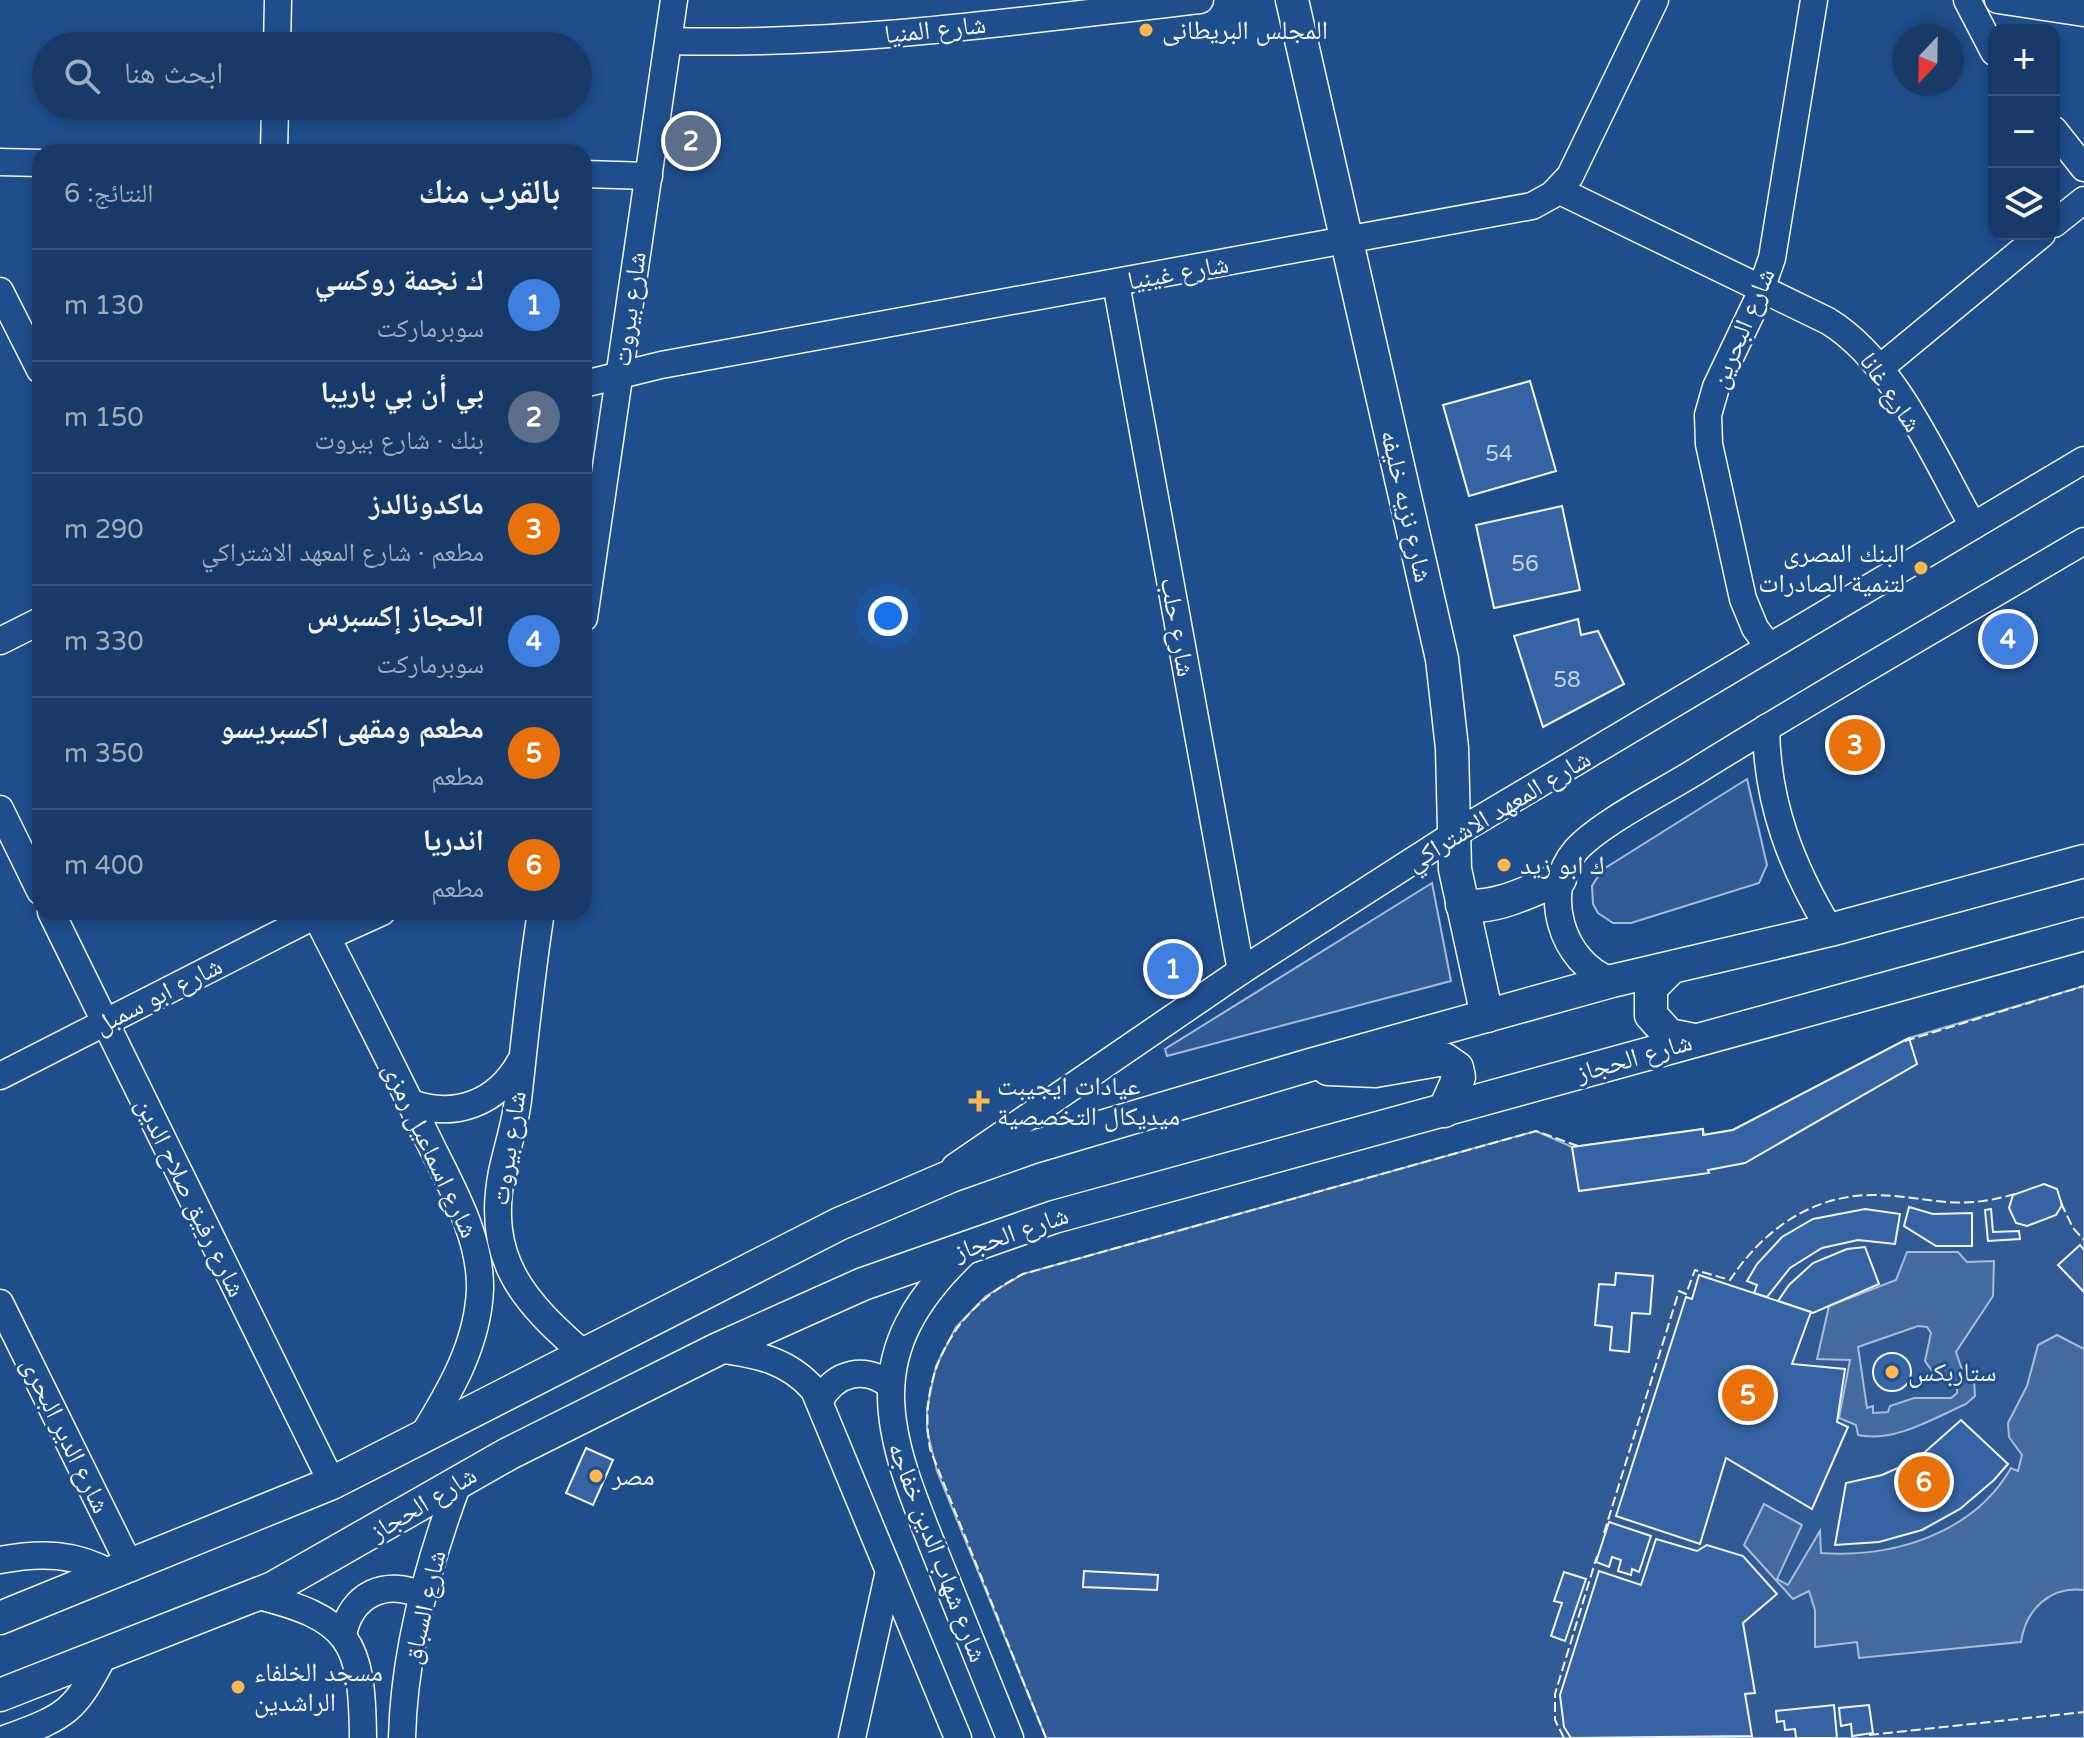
<!DOCTYPE html>
<html lang="ar">
<head>
<meta charset="utf-8">
<style>
  :root { --surface:#173a69; --page:#20416f; --text:#f1f3f6; --muted:#9eadc0; --line:#36547d; --accent:#ffb74d }
  body { margin:0; font-family:"Varela Round","Noto Naskh Arabic",sans-serif; background:var(--page); color:var(--text); direction:rtl }
  .controls { position:absolute; right:24px; top:24px; display:grid; overflow:hidden; border-radius:16px; box-shadow:0 4px 12px #0003 }
  .controls button { width:72px; height:72px; display:grid; place-items:center; padding:0; border:0; border-bottom:2px solid var(--line); background:var(--surface); color:var(--text); font:40px sans-serif }
  .compass { position:absolute; left:1892px; top:24px; width:72px; height:72px; border-radius:50%; background:var(--surface); box-shadow:0 4px 12px #0003; rotate:202deg }
  .you { position:absolute; left:888px; top:616px; width:28px; height:28px; margin:-20px; border:6px solid #fff; border-radius:50%; background:#1a73e8; box-shadow:0 0 0 12px #1a73e833 }
  .badge { display:grid; place-items:center; width:52px; height:52px; border-radius:50%; background:var(--accent); color:#fff; font-size:26px; font-weight:700 }
  .pin { position:absolute; translate:-50% -50%; border:4px solid #fff; box-shadow:0 2px 8px #0006 }
  .list { margin:0; padding:0; list-style:none }
  h2 { display:flex; justify-content:space-between; align-items:center; height:104px; margin:0; padding:0 32px; font-size:34px }
  h2 small { font-size:26px; font-weight:400; color:var(--muted) }
  .list li { display:grid; grid-template-columns:52px 1fr auto; gap:24px; align-items:center; box-sizing:border-box; height:112px; padding:0 32px; border-top:2px solid var(--line) }
  .list b { display:block; font-size:30px; white-space:nowrap }
  .list p { margin:0; font-size:26px; white-space:nowrap; color:var(--muted) }
  .list em { font-size:26px; font-style:normal; color:var(--muted) }
  .icon { flex:none; width:44px; height:44px; fill:none; stroke:currentColor; stroke-width:2; stroke-linecap:round; stroke-linejoin:round }
  .map { position:relative; flex:none; width:2084px; height:1738px; overflow:hidden; direction:ltr }
  .search { position:absolute; background:var(--surface); box-shadow:0 4px 12px #0003; left:32px; top:32px; width:560px; height:88px; display:flex; align-items:center; gap:20px; box-sizing:border-box; padding:0 28px; border-radius:44px; color:var(--muted); font-size:30px }
  .panel { position:absolute; background:var(--surface); box-shadow:0 4px 12px #0003; left:32px; top:144px; width:560px; height:776px; border-radius:24px; direction:rtl }
  .map>svg:first-child { display:block }
  .built { fill:#305b95; stroke:#a8bbd7; stroke-width:2 }
  .water { fill:#446ba0; stroke:#a8bbd7; stroke-width:2; fill-rule:evenodd }
  .building { fill:#3563a3; stroke:#f2f6ff; stroke-width:2 }
  .lines { fill:none; stroke-linecap:round; stroke-linejoin:round }
  .minor-casing { stroke:#f2f6ff; stroke-width:29 }
  .major-casing { stroke:#f2f6ff; stroke-width:35 }
  .minor { stroke:#1f4e8c; stroke-width:26 }
  .major { stroke:#1f4e8c; stroke-width:32 }
  .fence { stroke:#f2f6ff; stroke-width:2; stroke-dasharray:10 4; stroke-linecap:butt }
  .poi-dot { fill:#ffb74d; stroke:#1f4e8c; stroke-width:3 }
  .labels { text-anchor:middle; stroke-width:6; stroke-linejoin:round; paint-order:stroke }
  .number-label { font-size:22px; fill:#c3d1e8 }
  .street-label { font-size:26px; fill:#f2f6ff; stroke:#1f4e8c }
  .poi-label { font-size:26px; fill:#f2f6ff; stroke:#1f4e8c; text-anchor:start }
</style>
</head>
<body>
<div class="map">
<svg width="2084" height="1738" viewBox="0 0 2084 1738">
  <rect width="100%" height="100%" fill="#1f4e8c"/>
  <g class="built">
    <polygon points="1747,779 1767,865 1759,883 1631,923 1613,923 1598,913 1593,904 1592,886 1602,870"/>
    <polygon points="1432,883 1451,981 1167,1056 1165,1049"/>
    <polygon points="2084,986 2084,1738 1046,1738 937,1471 927,1430 927,1408 936,1366 956,1327 986,1296 1023,1274 1536,1131 1572,1147 1703,1129 1704,1135 1733,1130 1909,1038"/>
  </g>
  <g class="water">
    <path d="M 1907,1252 L 1958,1252 L 1967,1262 L 1994,1261 L 1993,1296 L 1956,1352 L 1961,1367 L 1974,1379 L 1975,1396 L 1966,1404 C 1934,1418 1894,1443 1858,1435 L 1856,1425 L 1839,1418 L 1850,1360 L 1817,1359 L 1829,1306 L 1896,1280 ZM 1918,1326 L 1927,1327 L 1931,1333 L 1925,1361 L 1932,1371 L 1957,1384 L 1957,1393 L 1951,1398 L 1914,1398 L 1890,1406 L 1888,1412 L 1873,1413 L 1873,1406 L 1867,1408 L 1858,1347 Z"/>
    <path d="M 2057,1335 L 2084,1349 L 2084,1590 C 2050,1586 2026,1609 2021,1642 L 1859,1658 L 1857,1642 L 1815,1647 L 1815,1610 L 1809,1591 L 1793,1599 L 1744,1545 L 1764,1504 L 1802,1525 L 1777,1579 L 1788,1585 L 1820,1531 L 1821,1553 C 1893,1558 1973,1534 2011,1468 L 2018,1471 L 2022,1455 L 2009,1437 L 2008,1423 L 2027,1386 L 2038,1345 Z"/>
  </g>
  <g class="building">
    <polygon points="1530,381 1556,471 1469,496 1443,405"/>
    <polygon points="1562,506 1580,590 1494,608 1476,525"/>
    <polygon points="1578,619 1581,635 1598,631 1624,684 1543,727 1514,636"/>
    <polygon points="1909,1038 1917,1064 1745,1163 1708,1170 1709,1173 1579,1191 1572,1147 1703,1129 1703,1135 1733,1130"/>
    <polygon points="2044,1184 2057,1189 2062,1205 2056,1215 2027,1226 2016,1223 2009,1208 2013,1195"/>
    <polygon points="1909,1207 1933,1214 1972,1213 1972,1246 1936,1246 1904,1226"/>
    <polygon points="1865,1209 1900,1214 1895,1244 1858,1240 1822,1248 1790,1268 1767,1297 1754,1293 1757,1285 1747,1281 1757,1264 1782,1237 1813,1219"/>
    <polygon points="1991,1209 1993,1232 2019,1231 2020,1239 1988,1241 1985,1210"/>
    <polygon points="2080,1245 2084,1250 2084,1292 2058,1265"/>
    <polygon points="1865,1247 1879,1284 1813,1313 1778,1301 1789,1285 1813,1263 1847,1249"/>
    <polygon points="1616,1273 1653,1276 1650,1314 1632,1313 1629,1352 1610,1350 1612,1327 1595,1325 1599,1284 1615,1285"/>
    <polygon points="1699,1275 1811,1312 1792,1364 1845,1369 1837,1422 1848,1427 1812,1509 1726,1458 1700,1544 1616,1516 1686,1297 1692,1299"/>
    <circle cx="1892" cy="1372" r="19"/>
    <polygon points="1961,1420 2008,1464 1994,1480 1960,1509 1922,1530 1879,1542 1835,1545 1846,1483 1882,1475 1916,1460"/>
    <polygon points="586,1448 613,1460 593,1505 566,1493"/>
    <polygon points="1609,1522 1651,1536 1639,1572 1632,1569 1631,1575 1618,1571 1621,1560 1612,1557 1609,1567 1596,1562"/>
    <polygon points="1656,1539 1697,1551 1707,1545 1743,1556 1777,1594 1743,1623 1755,1693 1745,1694 1752,1736 1571,1738 1564,1727 1560,1695 1599,1571 1641,1585"/>
    <polygon points="1084,1571 1158,1575 1157,1590 1083,1587"/>
    <polygon points="1564,1572 1586,1579 1565,1641 1551,1636 1562,1603 1554,1601"/>
    <polygon points="1834,1705 1837,1738 1796,1738 1795,1729 1785,1730 1784,1721 1777,1722 1776,1711"/>
    <polygon points="1869,1705 1873,1733 1852,1736 1851,1724 1841,1726 1839,1708"/>
  </g>
  <g class="lines">
    <defs>
      <g id="minor">
        <polyline points="1967,0 1994,52"/>
        <polyline points="1998,0 2084,13"/>
        <path d="M 669,41 C 847,46 1023,20 1200,0"/>
        <polyline points="277,46 278,0"/>
        <polyline points="2054,130 2084,168"/>
        <polyline points="274,152 275,106"/>
        <polyline points="0,162 40,163"/>
        <polyline points="584,174 649,176"/>
        <path d="M 1558,190 L 1828,321 C 1895,362 1935,459 1973,526"/>
        <polyline points="2054,224 2084,200"/>
        <polyline points="1116,283 1241,971"/>
        <polyline points="0,291 40,370"/>
        <polyline points="1880,368 2042,234"/>
        <polyline points="584,384 661,365 1532,206 1552,195 1570,176 1655,0"/>
        <polyline points="584,618 674,0"/>
        <polyline points="0,641 40,621"/>
        <polyline points="1769,647 1755,628 1743,599 1709,444 1708,415 1716,387 1757,301 1772,258 1814,0"/>
        <path d="M 1766,728 C 1767,803 1791,866 1830,930"/>
        <polyline points="0,809 40,891"/>
        <polyline points="51,912 332,1483"/>
        <path d="M 314,912 C 352,986 390,1060 426,1135 C 449,1183 481,1234 480,1289 C 478,1345 449,1393 420,1440"/>
        <path d="M 541,912 C 531,975 525,1037 518,1100 C 515,1125 507,1148 502,1172 C 485,1259 522,1300 584,1354"/>
        <polyline points="327,937 382,912"/>
        <path d="M 1612,981 C 1561,963 1540,891 1576,850 C 1600,823 1665,791 1698,770 C 1825,691 1955,617 2084,541"/>
        <polyline points="0,1076 316,915"/>
        <path d="M 411,1103 C 455,1119 497,1103 520,1062"/>
        <polyline points="955,1167 1241,971 1453,835 2084,460"/>
        <path d="M 968,1249 C 855,1354 886,1431 937,1557 C 961,1618 986,1678 1010,1738"/>
        <polyline points="0,1303 131,1568"/>
        <path d="M 718,1349 C 756,1354 788,1360 814,1390 L 958,1738"/>
        <path d="M 820,1400 C 836,1372 865,1365 891,1386"/>
        <path d="M 0,1560 C 41,1552 76,1553 112,1574"/>
        <path d="M 254,1595 C 351,1618 362,1641 363,1738"/>
        <path d="M 343,1635 C 351,1594 386,1578 423,1596"/>
        <path d="M 7,1738 C 68,1716 75,1711 105,1653"/>
        <path d="M 402,1738 C 404,1650 429,1560 460,1478"/>
        <polyline points="852,1738 889,1571"/>
      </g>
      <g id="major">
        <polyline points="1292,0 1442,659 1452,748 1455,869 1487,1016"/>
        <path d="M 1462,905 C 1496,910 1529,891 1560,879"/>
        <polyline points="1670,969 1651,988 1651,1015 1669,1035 1694,1040"/>
        <polyline points="1328,1069 1375,1071 1444,1059 1457,1068 1459,1077 1444,1111"/>
        <polyline points="0,1618 332,1483 839,1224 951,1176 1030,1148 1310,1065 1612,981 1830,930 2084,861"/>
        <polyline points="0,1695 273,1588 508,1454 718,1349 863,1284 1054,1217 2084,934"/>
      </g>
    </defs>
    <use href="#minor" class="minor-casing"/>
    <use href="#major" class="major-casing"/>
    <use href="#minor" class="minor"/>
    <use href="#major" class="major"/>
    <g class="fence">
      <polyline points="1905,1041 2084,986"/>
      <polyline points="2061,1203 2073,1228 2084,1240"/>
      <path d="M 1604,1533 L 1679,1291 L 1686,1294 L 1695,1270 L 1730,1280 C 1763,1230 1812,1195 1873,1195 C 1930,1196 1954,1212 2015,1194"/>
      <polyline points="1869,1735 2084,1712"/>
      <path d="M 1046,1738 L 930,1449 C 917,1373 955,1308 1023,1274 L 1536,1131 L 1578,1146"/>
      <polyline points="1564,1738 1555,1720 1555,1694 1597,1556"/>
    </g>
  </g>
  <g class="poi-dot">
    <circle cx="1146" cy="30" r="8"/>
    <circle cx="1921" cy="568" r="8"/>
    <circle cx="1504" cy="865" r="8"/>
    <path d="M975 1089h8v8h8v8h-8v8h-8v-8h-8v-8h8z"/>
    <circle cx="1892" cy="1372" r="8"/>
    <circle cx="596" cy="1476" r="8"/>
    <circle cx="238" cy="1687" r="8"/>
  </g>
  <g class="labels">
    <g class="number-label">
      <text x="1499" y="461">54</text>
      <text x="1525" y="571">56</text>
      <text x="1567" y="687">58</text>
    </g>
    <g class="street-label">
      <text transform="translate(935 29) rotate(-6)" y="9">شارع المنيا</text>
      <text transform="translate(1178 272) rotate(-10)" y="9">شارع غينيا</text>
      <text transform="translate(629 309) rotate(-82)" y="9">شارع بيروت</text>
      <text transform="translate(1742 328) rotate(-67)" y="9">شارع البحرين</text>
      <text transform="translate(1891 392) rotate(56)" y="9">شارع غانا</text>
      <text transform="translate(1407 506) rotate(77)" y="9">شارع نزيه خليفه</text>
      <text transform="translate(1178 627) rotate(80)" y="9">شارع حلب</text>
      <text transform="translate(1498 810) rotate(-31)" y="9">شارع المعهد الاشتراكي</text>
      <text transform="translate(158 995) rotate(-27)" y="9">شارع ابو سمبل</text>
      <text transform="translate(1634 1057) rotate(-16)" y="9">شارع الحجاز</text>
      <text transform="translate(508 1148) rotate(-81)" y="9">شارع بيروت</text>
      <text transform="translate(431 1150) rotate(65)" y="9">شارع اسماعيل رمزى</text>
      <text transform="translate(191 1197) rotate(64)" y="9">شارع رفيق صلاح الدين</text>
      <text transform="translate(1011 1233) rotate(-19)" y="9">شارع الحجاز</text>
      <text transform="translate(66 1435) rotate(64)" y="9">شارع الدير البحرى</text>
      <text transform="translate(423 1503) rotate(-31)" y="9">شارع الحجاز</text>
      <text transform="translate(938 1552) rotate(69)" y="9">شارع شهاب الدين خفاجه</text>
      <text transform="translate(424 1607) rotate(-77)" y="9">شارع السباق</text>
    </g>
    <g class="poi-label">
      <text x="1162" y="39">المجلس البريطانى</text>
      <text x="1905" y="562" text-anchor="end">البنك المصرى<tspan x="1905" dy="30">لتنمية الصادرات</tspan></text>
      <text x="1520" y="874">ك ابو زيد</text>
      <text x="997" y="1095">عيادات ايجيبت<tspan x="997" dy="30">ميديكال التخصصية</tspan></text>
      <text x="1908" y="1381">ستاربكس</text>
      <text x="612" y="1485">مصر</text>
      <text x="254" y="1681">مسجد الخلفاء<tspan x="254" dy="30">الراشدين</tspan></text>
    </g>
  </g>
</svg>
<div class="controls">
<button>+</button>
<button>−</button>
<button><svg class="icon" aria-label="layers" viewBox="0 0 24 24"><path d="M12 4l9 5-9 5-9-5zM3 14l9 5 9-5"/></svg></button>
</div>
<svg class="compass" viewBox="-18 -18 36 36"><path d="M0-13l5 13h-10z" fill="#e53935"/><path d="M0 13l5-13h-10z" fill="#9eadc0"/></svg>
<div class="you"></div>
<div class="pin badge" style="left:1173px;top:969px;background:#3f7fe0">1</div>
<div class="pin badge" style="left:691px;top:141px;background:#5c6f8a">2</div>
<div class="pin badge" style="left:1855px;top:745px;background:#e8710a">3</div>
<div class="pin badge" style="left:2008px;top:639px;background:#3f7fe0">4</div>
<div class="pin badge" style="left:1748px;top:1395px;background:#e8710a">5</div>
<div class="pin badge" style="left:1924px;top:1482px;background:#e8710a">6</div>
<div class="search"><svg class="icon" aria-label="search" viewBox="0 0 24 24"><circle cx="10" cy="10" r="6"/><path d="M15 15l6 6"/></svg>ابحث هنا</div>
<section class="panel">
<h2>بالقرب منك<small>النتائج: 6</small></h2>
<ul class="list">
<li><span class="badge" style="background:#3f7fe0">1</span><div><b>ك نجمة روكسي</b><p>سوبرماركت</p></div><em>130 m</em></li>
<li><span class="badge" style="background:#5c6f8a">2</span><div><b>بي أن بي باريبا</b><p>بنك · شارع بيروت</p></div><em>150 m</em></li>
<li><span class="badge" style="background:#e8710a">3</span><div><b>ماكدونالدز</b><p>مطعم · شارع المعهد الاشتراكي</p></div><em>290 m</em></li>
<li><span class="badge" style="background:#3f7fe0">4</span><div><b>الحجاز إكسبرس</b><p>سوبرماركت</p></div><em>330 m</em></li>
<li><span class="badge" style="background:#e8710a">5</span><div><b>مطعم ومقهى اكسبريسو</b><p>مطعم</p></div><em>350 m</em></li>
<li><span class="badge" style="background:#e8710a">6</span><div><b>اندريا</b><p>مطعم</p></div><em>400 m</em></li>
</ul>
</section>
</div>
</body>
</html>
